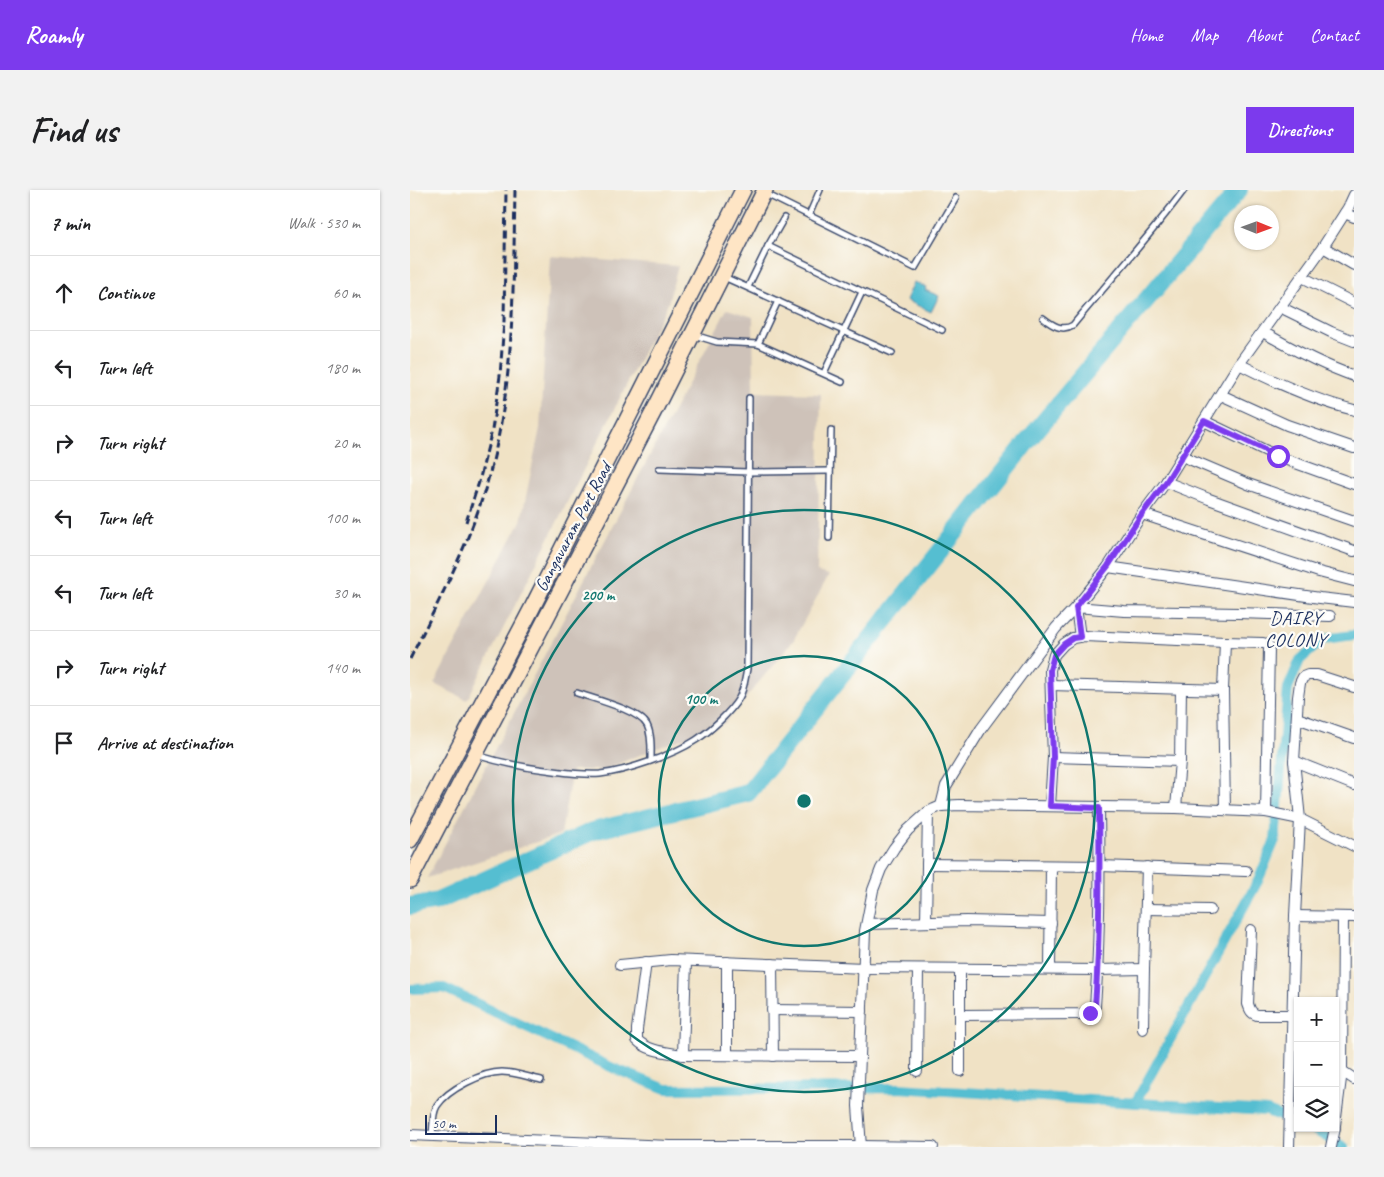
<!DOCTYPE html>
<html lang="en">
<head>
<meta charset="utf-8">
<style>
  :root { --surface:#fff; --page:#f2f2f2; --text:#202124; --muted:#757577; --line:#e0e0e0; --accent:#7c3aed }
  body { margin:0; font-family:Caveat,sans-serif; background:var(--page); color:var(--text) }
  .controls { position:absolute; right:15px; bottom:15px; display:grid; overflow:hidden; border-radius:0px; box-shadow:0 1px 4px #0004 }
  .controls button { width:45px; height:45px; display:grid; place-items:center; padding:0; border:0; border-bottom:1px solid var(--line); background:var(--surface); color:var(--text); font:25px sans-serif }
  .compass { position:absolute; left:824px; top:15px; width:45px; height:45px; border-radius:50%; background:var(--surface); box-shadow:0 1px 4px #0004; rotate:91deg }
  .scale { position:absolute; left:15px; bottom:12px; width:72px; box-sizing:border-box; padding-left:5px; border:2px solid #1b2f5e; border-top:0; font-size:14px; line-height:18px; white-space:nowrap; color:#1b2f5e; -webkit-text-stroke:4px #fdfcf7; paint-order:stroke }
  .stop { position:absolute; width:15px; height:15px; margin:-11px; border:4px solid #7c3aed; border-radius:50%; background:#fff }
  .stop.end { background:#7c3aed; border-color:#fff; box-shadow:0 1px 5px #0008 }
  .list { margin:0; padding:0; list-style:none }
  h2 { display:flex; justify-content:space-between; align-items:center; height:65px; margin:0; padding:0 20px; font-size:21px }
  h2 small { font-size:16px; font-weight:400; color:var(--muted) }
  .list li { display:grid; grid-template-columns:32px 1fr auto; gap:15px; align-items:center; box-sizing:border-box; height:75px; padding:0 20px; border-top:1px solid var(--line) }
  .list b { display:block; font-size:19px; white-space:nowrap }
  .list em { font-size:16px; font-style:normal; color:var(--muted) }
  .icon { flex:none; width:28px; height:28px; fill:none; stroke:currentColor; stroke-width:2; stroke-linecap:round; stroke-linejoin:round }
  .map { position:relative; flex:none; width:944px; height:957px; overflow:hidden; border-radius:0px }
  header { display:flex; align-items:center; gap:30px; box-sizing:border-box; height:70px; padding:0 25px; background:var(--accent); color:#fff }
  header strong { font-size:24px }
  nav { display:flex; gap:28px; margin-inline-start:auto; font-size:18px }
  .intro { display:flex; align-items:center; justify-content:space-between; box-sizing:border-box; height:120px; padding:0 30px }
  h1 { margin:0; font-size:35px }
  .button { padding:12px 22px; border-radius:0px; background:var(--accent); color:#fff; font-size:18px; font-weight:700 }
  main { display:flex; gap:30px; padding:0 30px }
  aside { flex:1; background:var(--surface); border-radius:0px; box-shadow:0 1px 4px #0004 }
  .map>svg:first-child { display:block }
  .industrial { fill:#cec2b9 }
  .water { fill:#54bed1; stroke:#387698 }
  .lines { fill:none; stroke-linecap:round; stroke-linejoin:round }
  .canal { stroke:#54bed1; stroke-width:10 }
  .river { stroke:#54bed1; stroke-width:18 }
  .lane-casing { stroke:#3b4a6d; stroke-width:8 }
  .street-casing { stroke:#3b4a6d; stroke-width:12 }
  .secondary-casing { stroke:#3b4a6d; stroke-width:18 }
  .lane { stroke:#fff; stroke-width:5 }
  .street { stroke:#fff; stroke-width:10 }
  .secondary { stroke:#fee5c5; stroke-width:15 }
  .rail { stroke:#1b2f5e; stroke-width:3; stroke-dasharray:8 4; stroke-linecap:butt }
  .route { stroke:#7c3aed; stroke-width:6 }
  .ring { fill:none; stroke:#0f766e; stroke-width:2.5 }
  .labels { text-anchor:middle; stroke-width:4.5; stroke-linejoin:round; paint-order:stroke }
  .street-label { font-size:18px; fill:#1b2f5e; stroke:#fdfcf7 }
  .neighbourhood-label { font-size:19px; letter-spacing:1px; fill:#1b2f5e; stroke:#fdfcf7 }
  .centre { fill:#0f766e; stroke:#fdfcf7; stroke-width:2.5 }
  .ring-label { font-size:15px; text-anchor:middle; font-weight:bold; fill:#0f766e; stroke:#fdfcf7; stroke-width:4.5; stroke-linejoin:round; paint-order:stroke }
</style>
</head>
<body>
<header>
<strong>Roamly</strong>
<nav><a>Home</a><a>Map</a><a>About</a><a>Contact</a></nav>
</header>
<div class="intro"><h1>Find us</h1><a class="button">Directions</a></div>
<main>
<aside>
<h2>7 min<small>Walk · 530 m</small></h2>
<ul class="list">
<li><svg class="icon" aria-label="ahead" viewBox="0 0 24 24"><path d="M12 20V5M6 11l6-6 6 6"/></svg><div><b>Continue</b></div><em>60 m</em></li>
<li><svg class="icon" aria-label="left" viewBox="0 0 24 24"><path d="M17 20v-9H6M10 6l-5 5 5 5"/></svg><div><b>Turn left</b></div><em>180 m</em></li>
<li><svg class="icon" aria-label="right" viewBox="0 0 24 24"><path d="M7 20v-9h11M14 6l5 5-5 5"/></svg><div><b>Turn right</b></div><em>20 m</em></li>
<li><svg class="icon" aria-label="left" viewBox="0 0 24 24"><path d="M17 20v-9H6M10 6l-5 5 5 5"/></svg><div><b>Turn left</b></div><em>100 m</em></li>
<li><svg class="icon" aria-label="left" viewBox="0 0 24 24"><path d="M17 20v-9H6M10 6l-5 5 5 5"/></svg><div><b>Turn left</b></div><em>30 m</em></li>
<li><svg class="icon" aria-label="right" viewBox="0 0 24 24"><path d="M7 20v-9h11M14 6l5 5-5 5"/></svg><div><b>Turn right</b></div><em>140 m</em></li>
<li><svg class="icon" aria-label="arrive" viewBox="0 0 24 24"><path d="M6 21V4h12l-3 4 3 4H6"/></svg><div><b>Arrive at destination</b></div></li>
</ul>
</aside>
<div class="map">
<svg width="944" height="957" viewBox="0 0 944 957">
  <rect width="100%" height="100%" fill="#fdfcf7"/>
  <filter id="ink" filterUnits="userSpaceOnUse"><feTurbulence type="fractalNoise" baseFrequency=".02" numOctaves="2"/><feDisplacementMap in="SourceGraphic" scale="10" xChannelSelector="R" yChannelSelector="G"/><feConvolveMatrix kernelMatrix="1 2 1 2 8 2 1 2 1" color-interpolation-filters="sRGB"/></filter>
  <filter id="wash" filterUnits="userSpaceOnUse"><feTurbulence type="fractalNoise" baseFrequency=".0096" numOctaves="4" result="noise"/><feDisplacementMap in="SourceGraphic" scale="20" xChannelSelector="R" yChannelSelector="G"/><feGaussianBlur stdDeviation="1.12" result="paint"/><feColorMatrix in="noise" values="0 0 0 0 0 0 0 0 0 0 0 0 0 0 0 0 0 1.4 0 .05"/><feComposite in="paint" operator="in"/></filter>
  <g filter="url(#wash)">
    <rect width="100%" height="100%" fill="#f0e2c5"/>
    <g class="industrial">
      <polygon points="140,66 268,76 258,113 57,510 24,494 111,331 130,238"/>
      <polygon points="317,119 343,127 344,202 411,204 407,382 419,385 383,451 315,533 247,558 193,580 162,580 151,644 17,688"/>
    </g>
    <polygon class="water" points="504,92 516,97 515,100 529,106 521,122 496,110"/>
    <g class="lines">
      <g class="canal">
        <polyline points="0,799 34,798 203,878 256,899 488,898 857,921 888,933"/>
        <polyline points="725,913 848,691 865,650 878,498 890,470 914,449 944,445"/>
        <polyline points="900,938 934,957"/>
      </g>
      <polyline class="river" points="0,716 28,711 183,641 338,603 625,242 829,0"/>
    </g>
  </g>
  <g filter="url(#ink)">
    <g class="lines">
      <defs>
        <g id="lane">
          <polyline points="356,4 505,78 546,8"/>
          <polyline points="399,25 410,0"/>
          <polyline points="358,56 532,140"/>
          <polyline points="314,87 482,163"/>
          <polyline points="338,97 358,56 374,28"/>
          <path d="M 633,128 C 642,135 652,142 663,135 C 700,90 739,47 774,0"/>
          <polyline points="284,145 307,152 348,154 432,192"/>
          <polyline points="348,154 368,111"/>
          <polyline points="414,183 452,102"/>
          <polyline points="249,279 338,282 420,281"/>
          <polyline points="419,348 421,240"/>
          <path d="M 167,503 C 184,509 229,520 237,535 C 242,545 241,559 241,570"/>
          <path d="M 66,565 C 92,573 117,578 144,581 C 159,583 175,585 190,584 C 217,581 263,565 286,550 C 300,541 320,523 329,508 C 334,500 335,489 337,479 L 339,208"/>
          <path d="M 22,946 C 23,937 22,924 27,916 C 38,899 73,882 92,882 C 104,882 118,887 131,890"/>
        </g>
        <g id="street">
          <polyline points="935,23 944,27"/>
          <polyline points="913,57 944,75"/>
          <polyline points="892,87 944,113"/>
          <polyline points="870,117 921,142 944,151"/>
          <path d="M 853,142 C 882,159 912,175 944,186"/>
          <path d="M 829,174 C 866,193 904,210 944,220"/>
          <polyline points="811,205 877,235 944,258"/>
          <polyline points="794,231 869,267 944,294"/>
          <polyline points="772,266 838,294 944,331"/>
          <polyline points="756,292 799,309 944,361"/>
          <polyline points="732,324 909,382 944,391"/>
          <polyline points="698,377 910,408 944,412"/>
          <polyline points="670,447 666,417 714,421 828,423 920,426"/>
          <polyline points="641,495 813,500"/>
          <polyline points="887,528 944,548"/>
          <polyline points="643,567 770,571"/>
          <polyline points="884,571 944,595"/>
          <polyline points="531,616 536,596 571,539 646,438 666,417 698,377 732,324 756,292 829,174 913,57 938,18 944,5"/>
          <polyline points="640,616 643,567 640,480 644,465 654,454 663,448 674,446 815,452 853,453 857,454 859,457 856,622"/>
          <polyline points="766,618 770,571 771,499"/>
          <polyline points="815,620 813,500 815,452"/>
          <polyline points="517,674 690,676 836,681"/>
          <polyline points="736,719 800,720"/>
          <polyline points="885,726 944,727"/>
          <polyline points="516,731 518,622"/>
          <polyline points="457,734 556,731 641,733"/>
          <path d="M 841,740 L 838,814 C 840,820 841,823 847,825 L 882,825"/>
          <path d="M 236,772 L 227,839 L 227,850 C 239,862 257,862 273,865 L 450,866"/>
          <polyline points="362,774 363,866"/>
          <polyline points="210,775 261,770 454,778 688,780 734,779"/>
          <polyline points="640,779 641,676"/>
          <polyline points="362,820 452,821"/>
          <path d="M 550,825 L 673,824 C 680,823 682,822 685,816 C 690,750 690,684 689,618"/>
          <polyline points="733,839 734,779 737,677"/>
          <polyline points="273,865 276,771"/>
          <polyline points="317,865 317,772"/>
          <polyline points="507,881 508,779"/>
          <polyline points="550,881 550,780"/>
          <polyline points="932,881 944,889"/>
          <polyline points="925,935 932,881 933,727"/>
          <polyline points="0,945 260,956 451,956 523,957"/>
          <polyline points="451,957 448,916 455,741 463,700 471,679 484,658 498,640 518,622 524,619 531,616 549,615 766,618 856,622 890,629 944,656"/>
          <polyline points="879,957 885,726 890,629 884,571 888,507 890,493 893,487 898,485 907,485 944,497"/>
          <polyline points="921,957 925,938"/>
        </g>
        <g id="secondary">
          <polyline points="0,650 122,418 333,0"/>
          <polyline points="0,690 247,215 355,0"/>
        </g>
      </defs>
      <use href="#lane" class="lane-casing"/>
      <use href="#street" class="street-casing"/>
      <use href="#secondary" class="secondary-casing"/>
      <use href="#lane" class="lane"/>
      <use href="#street" class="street"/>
      <use href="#secondary" class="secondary"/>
      <g class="rail">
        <polyline points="56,332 69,292 82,240 90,186 94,131 96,0"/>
        <path d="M 0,469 C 28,412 59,355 77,293 C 105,198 103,98 105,0"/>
      </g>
    </g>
  </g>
  <g class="lines" filter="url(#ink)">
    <path class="route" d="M 680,823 L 683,820 L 685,816 C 690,750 690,684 689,618 L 640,616 L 643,567 L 640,480 L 644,465 L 654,454 L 663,448 L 670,447 L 666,417 L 698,376 L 732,324 L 756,292 L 794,231 L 868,266"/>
  </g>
  <g class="ring">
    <circle cx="394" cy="611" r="145"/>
    <circle cx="394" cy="611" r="291"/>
  </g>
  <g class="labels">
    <g class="street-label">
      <text transform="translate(163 337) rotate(-62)" y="6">Gangavaram Port Road</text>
    </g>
    <g class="neighbourhood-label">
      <text x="886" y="434">DAIRY<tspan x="886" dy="22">COLONY</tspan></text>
    </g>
  </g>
  <circle cx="394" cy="611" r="8" class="centre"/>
  <g class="ring-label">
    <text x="188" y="410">200 m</text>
    <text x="291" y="514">100 m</text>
  </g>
</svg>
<div class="controls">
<button>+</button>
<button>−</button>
<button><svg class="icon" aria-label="layers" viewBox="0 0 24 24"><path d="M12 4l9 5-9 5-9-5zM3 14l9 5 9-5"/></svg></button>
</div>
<svg class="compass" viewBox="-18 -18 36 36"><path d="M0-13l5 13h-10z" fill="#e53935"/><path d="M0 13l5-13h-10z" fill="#757577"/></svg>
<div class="scale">50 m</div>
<div class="stop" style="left:868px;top:266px"></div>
<div class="stop end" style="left:680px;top:823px"></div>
</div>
</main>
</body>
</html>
